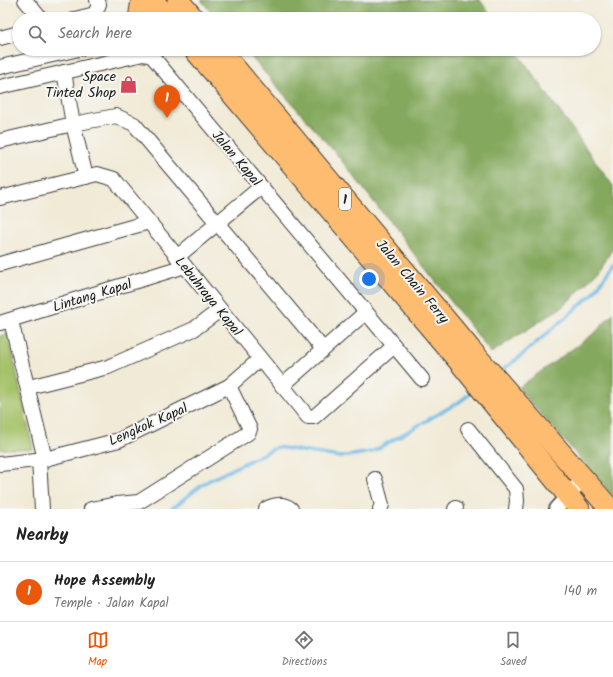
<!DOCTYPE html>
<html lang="en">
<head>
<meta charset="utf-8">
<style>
  :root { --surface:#fff; --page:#f6f6f6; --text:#222; --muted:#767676; --line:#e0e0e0; --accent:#ea580c }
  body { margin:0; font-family:Kalam,sans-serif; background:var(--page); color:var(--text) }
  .you { position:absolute; left:369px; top:279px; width:14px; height:14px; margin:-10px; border:3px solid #fff; border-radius:50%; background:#1a73e8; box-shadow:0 0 0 6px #1a73e833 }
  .badge { display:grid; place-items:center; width:26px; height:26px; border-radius:50%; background:var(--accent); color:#fff; font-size:13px; font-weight:700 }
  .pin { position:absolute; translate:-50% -33px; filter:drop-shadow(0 1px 2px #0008) }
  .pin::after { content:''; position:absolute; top:21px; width:14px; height:12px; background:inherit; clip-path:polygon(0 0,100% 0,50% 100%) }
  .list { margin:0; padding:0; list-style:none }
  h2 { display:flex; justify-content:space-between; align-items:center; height:52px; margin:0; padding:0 16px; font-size:17px }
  h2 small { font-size:13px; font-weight:400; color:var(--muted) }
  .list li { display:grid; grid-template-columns:26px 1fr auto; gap:12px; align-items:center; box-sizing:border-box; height:60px; padding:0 16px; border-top:1px solid var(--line) }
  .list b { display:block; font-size:15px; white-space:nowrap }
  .list p { margin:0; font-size:13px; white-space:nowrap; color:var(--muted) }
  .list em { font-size:13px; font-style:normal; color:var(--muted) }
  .icon { flex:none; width:22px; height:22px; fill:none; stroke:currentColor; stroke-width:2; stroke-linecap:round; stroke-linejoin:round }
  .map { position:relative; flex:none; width:613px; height:509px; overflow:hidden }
  .search { position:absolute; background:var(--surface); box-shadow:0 1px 3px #0004; left:12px; right:12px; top:12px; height:44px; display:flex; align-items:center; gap:10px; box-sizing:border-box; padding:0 14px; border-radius:22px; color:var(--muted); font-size:15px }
  .sheet { height:112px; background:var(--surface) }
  nav { display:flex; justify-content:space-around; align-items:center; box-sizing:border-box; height:56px; border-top:1px solid var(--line); background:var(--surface); font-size:11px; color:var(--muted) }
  nav a { display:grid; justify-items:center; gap:2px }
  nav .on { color:var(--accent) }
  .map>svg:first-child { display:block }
  .green { fill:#a6c269; stroke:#616f42 }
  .forest { fill:#84a85d; stroke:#50623c }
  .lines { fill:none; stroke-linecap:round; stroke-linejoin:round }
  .stream { stroke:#6eb9e7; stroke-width:3.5 }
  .minor-casing { stroke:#3c3b38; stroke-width:16 }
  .highway-casing { stroke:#3c3b38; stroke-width:23 }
  .minor { stroke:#fff; stroke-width:14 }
  .highway { stroke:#febc71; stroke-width:21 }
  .labels { text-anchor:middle; stroke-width:4; stroke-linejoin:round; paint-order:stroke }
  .shield { fill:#f6f6f2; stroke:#5d5d5c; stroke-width:1 }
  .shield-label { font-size:13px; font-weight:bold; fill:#1c1c1c }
  .poi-label { font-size:14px; fill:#1c1c1c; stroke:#f6f6f2; text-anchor:end }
  .street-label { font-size:14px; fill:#1c1c1c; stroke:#f6f6f2 }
</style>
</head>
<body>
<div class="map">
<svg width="613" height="509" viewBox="0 0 613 509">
  <rect width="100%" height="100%" fill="#f6f6f2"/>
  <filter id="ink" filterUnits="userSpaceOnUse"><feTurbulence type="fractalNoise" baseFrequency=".025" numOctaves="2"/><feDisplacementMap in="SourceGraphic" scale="8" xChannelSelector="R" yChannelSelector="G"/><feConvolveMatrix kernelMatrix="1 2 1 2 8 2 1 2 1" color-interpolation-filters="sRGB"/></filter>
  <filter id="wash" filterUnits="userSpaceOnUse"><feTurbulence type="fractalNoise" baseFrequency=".012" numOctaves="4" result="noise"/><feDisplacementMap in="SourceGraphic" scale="16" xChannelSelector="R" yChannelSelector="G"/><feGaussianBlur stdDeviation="0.9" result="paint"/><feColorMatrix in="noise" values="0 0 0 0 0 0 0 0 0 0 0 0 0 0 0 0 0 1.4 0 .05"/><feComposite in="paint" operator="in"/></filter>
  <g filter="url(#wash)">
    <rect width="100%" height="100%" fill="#f1ead6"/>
    <polygon class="green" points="8,334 33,449 0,449 0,336"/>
    <g class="forest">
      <polygon points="201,0 480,0 493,19 217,19"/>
      <polygon points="244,49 515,49 613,186 613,248 599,270 565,305 491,353 339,157"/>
      <polygon points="613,313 613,496 518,388 596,332"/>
    </g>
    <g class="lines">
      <g class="stream">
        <polyline points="500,372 522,355 593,294 613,265"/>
        <polyline points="171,509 206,482 277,447 340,457 372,452 459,402 474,391"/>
      </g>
    </g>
  </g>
  <g filter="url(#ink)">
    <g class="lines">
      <defs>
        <g id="minor">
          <polyline points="25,0 41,19"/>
          <polyline points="75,19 95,14 99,4 97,0"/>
          <polyline points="0,38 19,33"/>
          <polyline points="0,67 79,49"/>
          <polyline points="64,72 73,124 86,177"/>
          <polyline points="0,87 143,54 152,56 422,379"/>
          <polyline points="0,141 73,124 116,116 134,124 323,349"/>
          <polyline points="0,198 97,174 114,179 308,417 314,417 394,346"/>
          <polyline points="177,257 261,187"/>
          <polyline points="0,264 149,222"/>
          <polyline points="11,321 45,459"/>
          <polyline points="0,323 185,266"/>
          <polyline points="282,386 366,312"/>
          <polyline points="29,387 108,367 194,329 220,310"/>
          <polyline points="468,429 516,489 517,501 516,509"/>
          <polyline points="39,460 42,509"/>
          <polyline points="0,464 45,459 119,440 229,386 260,359"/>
          <polyline points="375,479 382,505 380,509"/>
          <polyline points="91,509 117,504 139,502 248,433 250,429 229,386"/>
          <path d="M 266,509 C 274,504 283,503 291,509"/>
          <polyline points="455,509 456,508"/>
          <polyline points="556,509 583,479"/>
        </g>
        <g id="highway">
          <polyline points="153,0 168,19"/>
          <polyline points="178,0 194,19"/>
          <polyline points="139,19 142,0"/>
          <polyline points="194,49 458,360 579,509"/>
          <polyline points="219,49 470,349 610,509"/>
        </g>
      </defs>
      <use href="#minor" class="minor-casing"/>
      <use href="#highway" class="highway-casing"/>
      <use href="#minor" class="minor"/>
      <use href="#highway" class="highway"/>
    </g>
  </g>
  <defs>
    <symbol id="shop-bare" viewBox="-9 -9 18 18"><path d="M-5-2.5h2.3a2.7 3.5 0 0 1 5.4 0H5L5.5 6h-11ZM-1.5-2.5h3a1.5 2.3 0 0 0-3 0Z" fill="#d1495b" stroke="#f6f6f2" stroke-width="2.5" paint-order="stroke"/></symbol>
  </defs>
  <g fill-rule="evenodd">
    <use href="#shop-bare" x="116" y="72" width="25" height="25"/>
  </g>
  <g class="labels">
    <rect class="shield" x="339" y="188" width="12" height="22" rx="3"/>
    <g class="shield-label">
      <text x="345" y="204">1</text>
    </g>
    <g class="poi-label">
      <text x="116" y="81">Space<tspan x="116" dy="16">Tinted Shop</tspan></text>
    </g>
    <g class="street-label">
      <text transform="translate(237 158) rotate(50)" y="5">Jalan Kapal</text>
      <text transform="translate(413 281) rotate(50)" y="5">Jalan Chain Ferry</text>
      <text transform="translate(92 295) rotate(-17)" y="5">Lintang Kapal</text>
      <text transform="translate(209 296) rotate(51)" y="5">Lebuhraya Kapal</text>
      <text transform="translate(148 424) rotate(-24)" y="5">Lengkok Kapal</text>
    </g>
  </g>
</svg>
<div class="you"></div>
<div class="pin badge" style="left:167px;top:118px">1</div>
<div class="search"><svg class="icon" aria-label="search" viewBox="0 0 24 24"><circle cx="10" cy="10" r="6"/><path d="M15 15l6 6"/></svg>Search here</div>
</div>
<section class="sheet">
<h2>Nearby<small></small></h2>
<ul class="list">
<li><span class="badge">1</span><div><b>Hope Assembly</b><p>Temple · Jalan Kapal</p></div><em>140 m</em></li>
</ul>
</section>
<nav>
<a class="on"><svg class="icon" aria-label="map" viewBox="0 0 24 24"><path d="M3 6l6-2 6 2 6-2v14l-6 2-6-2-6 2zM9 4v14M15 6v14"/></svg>Map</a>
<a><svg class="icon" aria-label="directions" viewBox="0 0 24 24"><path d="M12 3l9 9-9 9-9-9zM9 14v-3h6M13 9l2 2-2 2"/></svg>Directions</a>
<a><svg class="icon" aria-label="saved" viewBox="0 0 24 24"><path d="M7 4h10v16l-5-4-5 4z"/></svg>Saved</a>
</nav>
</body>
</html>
